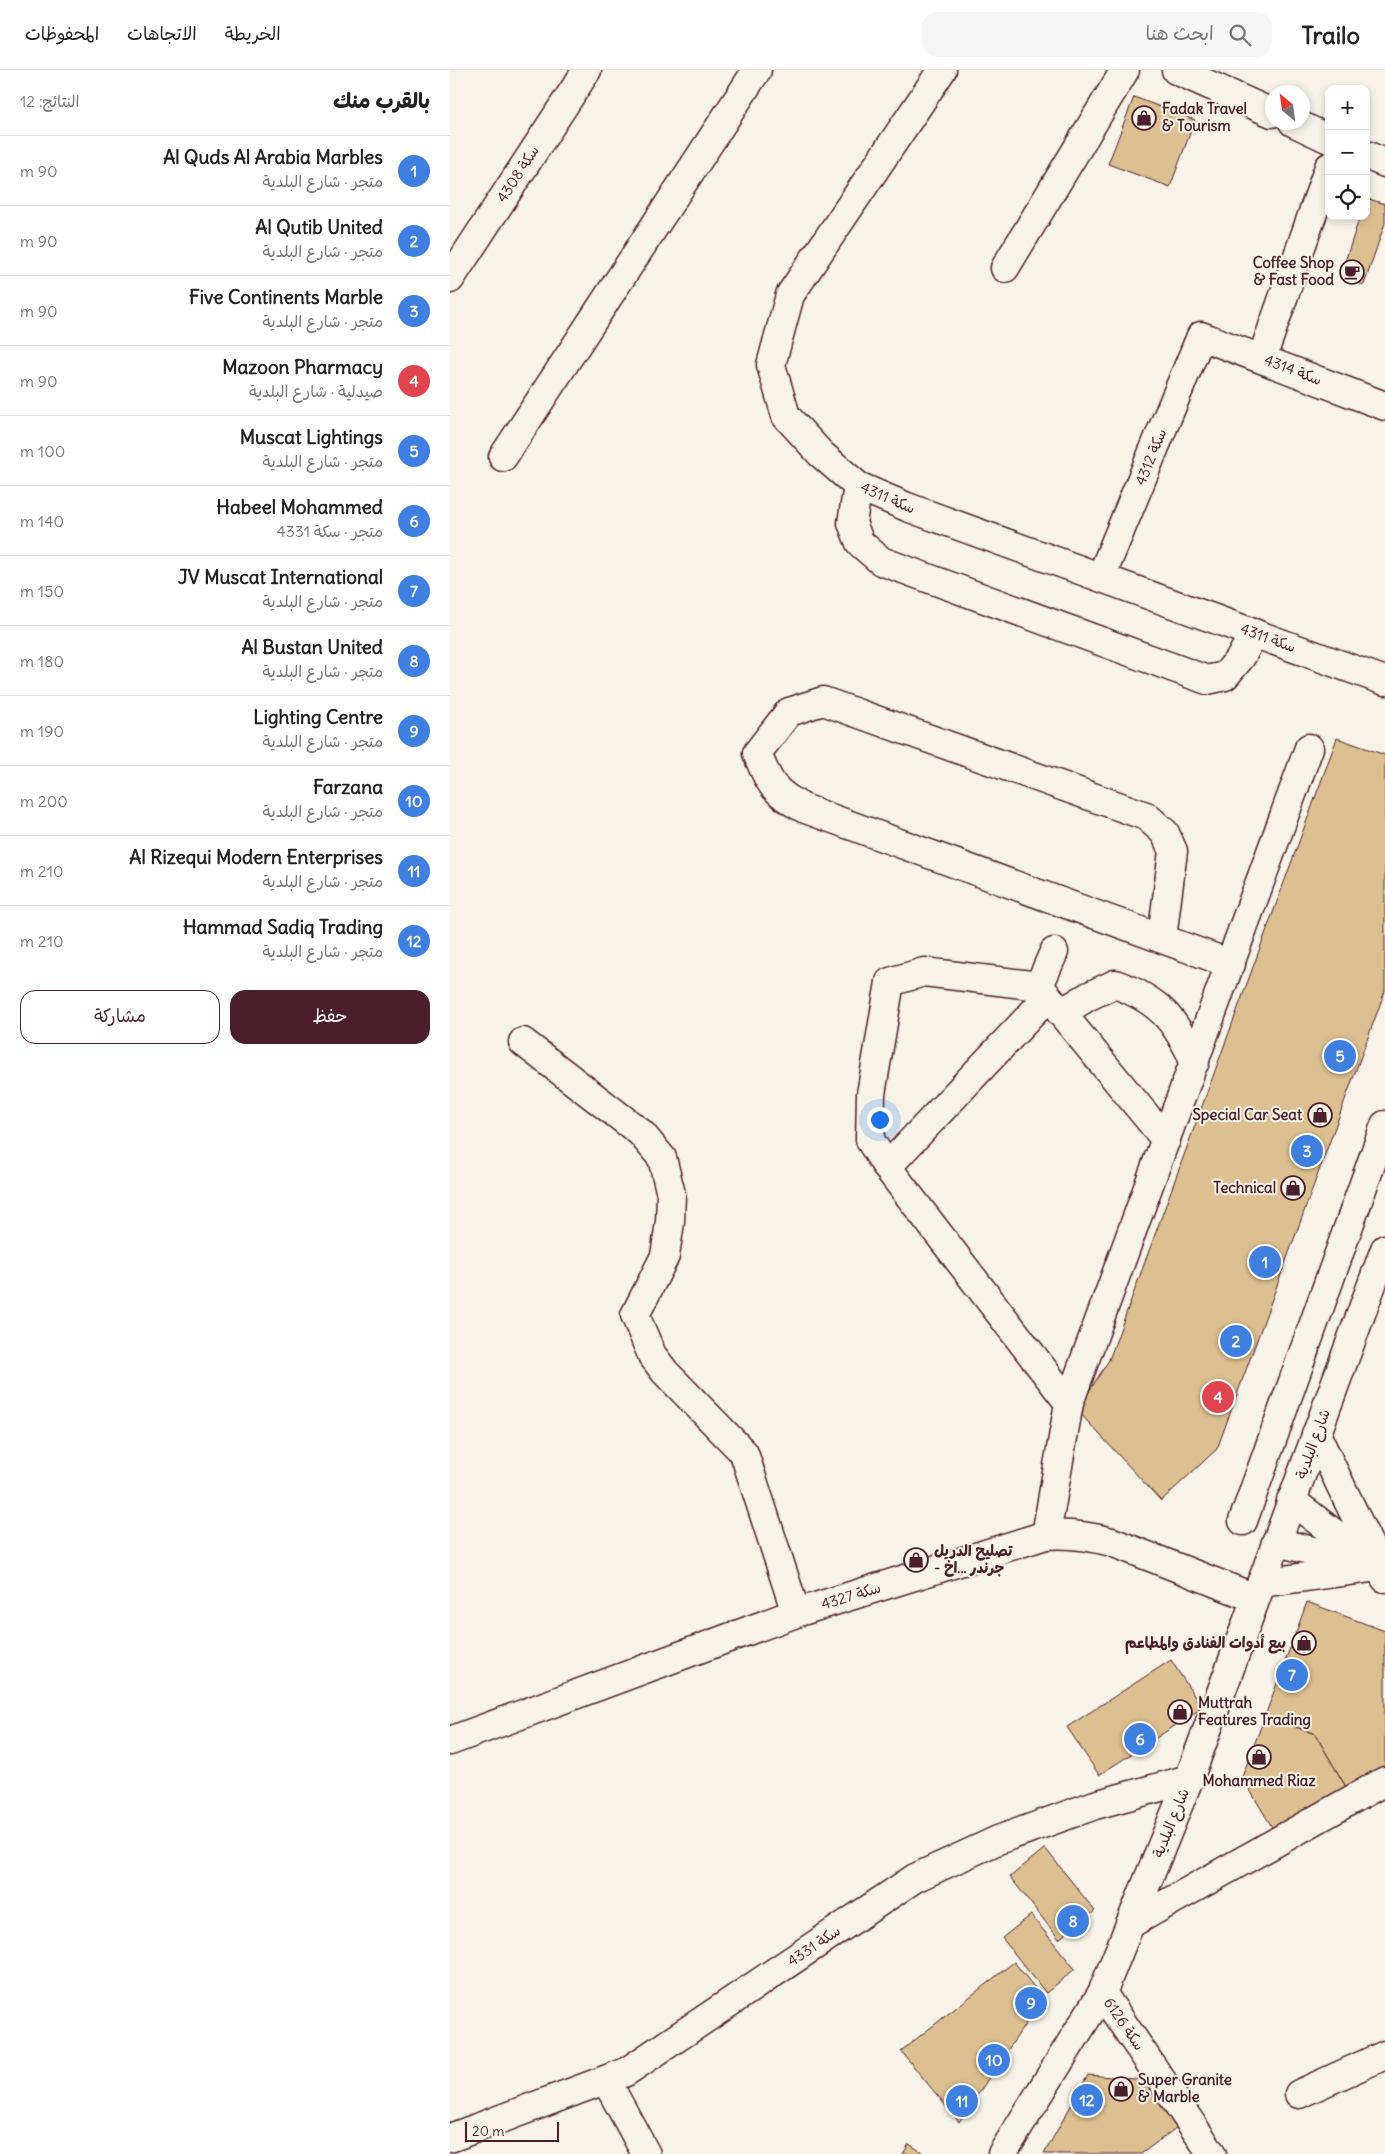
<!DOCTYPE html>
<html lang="ar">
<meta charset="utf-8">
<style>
body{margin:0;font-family:Delius,"Playpen Sans Arabic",sans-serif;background:#f6f6f6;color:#222;direction:rtl}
.controls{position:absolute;right:15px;top:15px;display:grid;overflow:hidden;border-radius:10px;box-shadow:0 2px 8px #0003}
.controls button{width:45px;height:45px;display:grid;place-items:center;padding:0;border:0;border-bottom:1px solid #e0e0e0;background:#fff;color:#222;font:25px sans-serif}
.compass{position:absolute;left:815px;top:15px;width:45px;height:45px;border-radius:50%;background:#fff;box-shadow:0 2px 8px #0003;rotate:331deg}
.scale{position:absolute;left:15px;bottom:12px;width:94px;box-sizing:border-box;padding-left:5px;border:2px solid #4a1f2b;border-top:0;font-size:14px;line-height:18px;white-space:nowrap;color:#4a1f2b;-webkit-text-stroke:4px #f7f3e8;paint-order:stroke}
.you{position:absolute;left:429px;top:1049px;width:18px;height:18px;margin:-12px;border:4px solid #fff;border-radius:50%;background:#1a73e8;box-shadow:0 0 0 8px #1a73e833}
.badge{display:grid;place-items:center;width:32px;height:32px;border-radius:50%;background:#4a1f2b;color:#fff;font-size:16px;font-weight:700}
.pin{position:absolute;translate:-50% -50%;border:2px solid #fff;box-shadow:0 1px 5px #0006}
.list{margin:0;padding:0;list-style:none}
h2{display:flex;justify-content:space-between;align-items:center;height:65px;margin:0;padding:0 20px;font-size:21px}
h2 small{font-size:16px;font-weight:400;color:#767676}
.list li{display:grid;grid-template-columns:32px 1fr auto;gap:15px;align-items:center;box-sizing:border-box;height:70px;padding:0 20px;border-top:1px solid #e0e0e0}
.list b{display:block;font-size:19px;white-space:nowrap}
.list p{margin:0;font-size:16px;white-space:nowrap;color:#767676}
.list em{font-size:16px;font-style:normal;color:#767676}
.actions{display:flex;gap:10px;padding:15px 20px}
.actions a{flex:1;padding:11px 0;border:1px solid #4a1f2b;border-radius:15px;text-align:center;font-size:18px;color:#4a1f2b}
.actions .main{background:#4a1f2b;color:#fff}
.icon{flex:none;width:28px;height:28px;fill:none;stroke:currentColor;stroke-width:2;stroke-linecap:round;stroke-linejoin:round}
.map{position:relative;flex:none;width:935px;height:2084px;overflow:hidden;direction:ltr}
header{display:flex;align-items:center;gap:30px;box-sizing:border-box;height:70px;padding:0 25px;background:#fff;border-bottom:1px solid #e0e0e0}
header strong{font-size:24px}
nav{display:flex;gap:28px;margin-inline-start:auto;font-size:18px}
.search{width:350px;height:45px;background:#f6f6f6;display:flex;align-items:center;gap:12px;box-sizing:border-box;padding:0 18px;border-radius:15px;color:#767676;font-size:19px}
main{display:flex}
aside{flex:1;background:#fff}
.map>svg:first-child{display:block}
.building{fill:#ddc091;stroke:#4a1f2b}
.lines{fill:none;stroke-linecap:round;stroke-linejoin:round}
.minor-casing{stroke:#4a1f2b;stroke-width:31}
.minor{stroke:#f7f3e8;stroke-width:28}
.labels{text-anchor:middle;stroke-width:4;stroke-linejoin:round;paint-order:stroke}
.poi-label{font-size:15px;font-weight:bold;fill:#4a1f2b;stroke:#f7f3e8;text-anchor:start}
.street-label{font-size:15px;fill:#4a1f2b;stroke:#f7f3e8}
</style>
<header>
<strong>Trailo</strong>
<div class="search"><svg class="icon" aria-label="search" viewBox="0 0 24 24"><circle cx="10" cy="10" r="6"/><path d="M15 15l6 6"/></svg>ابحث هنا</div>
<nav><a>الخريطة</a><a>الاتجاهات</a><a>المحفوظات</a></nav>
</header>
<main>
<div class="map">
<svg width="935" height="2084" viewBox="0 0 935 2084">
<rect width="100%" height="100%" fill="#f7f3e8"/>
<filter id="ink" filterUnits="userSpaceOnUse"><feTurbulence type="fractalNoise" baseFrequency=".02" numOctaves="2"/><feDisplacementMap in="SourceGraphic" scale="10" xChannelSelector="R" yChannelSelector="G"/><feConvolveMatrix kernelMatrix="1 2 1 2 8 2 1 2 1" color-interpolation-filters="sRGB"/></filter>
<g filter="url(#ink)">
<g class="building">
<polygon points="684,27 745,50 720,117 658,94"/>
<polygon points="916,128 935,134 935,153 914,215 890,207 910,146 916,146"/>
<polygon points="887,668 935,685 935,921 767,1379 711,1431 627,1340 659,1290"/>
<polygon points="857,1532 935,1561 935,1704 900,1724 865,1664 815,1646"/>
<polygon points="721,1590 752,1638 649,1705 617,1657"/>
<polygon points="815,1646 865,1664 900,1724 828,1767 792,1707"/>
<polygon points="595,1778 645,1841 609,1869 560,1807"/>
<polygon points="581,1845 625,1899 596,1923 552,1868"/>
<polygon points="564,1892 593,1928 509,2052 451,1981"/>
<polygon points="638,2005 696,2010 730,2055 691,2084 594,2084"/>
<polygon points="459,2074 475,2084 453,2084"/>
</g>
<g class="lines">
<g class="minor-casing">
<g id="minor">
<polyline points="492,0 340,225 321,295 336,346 371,384 408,416 457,437 935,611"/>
<polyline points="726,0 822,43"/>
<polyline points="843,52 879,69"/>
<polyline points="916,85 935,93"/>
<polyline points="555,198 675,0"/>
<polyline points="0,209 137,0"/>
<polyline points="812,288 879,97"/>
<polyline points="53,387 307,0"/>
<polyline points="408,416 402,453 410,473 431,491 757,610 775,606 791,587 804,563"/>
<polyline points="651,507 751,266 935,336"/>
<path d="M712 868 723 781 715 763 696 746 373 631 339 642 307 683C319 714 324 722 353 738L781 894"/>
<polyline points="589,916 716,1070"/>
<path d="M611 943 639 926 665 914C709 930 725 949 745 992"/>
<polyline points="73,972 191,1063 212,1088 221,1124 220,1152 215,1186 185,1245 202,1285 215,1302 294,1383 346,1543"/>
<polyline points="437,1097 598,927"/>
<polyline points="619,1333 859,678"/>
<polyline points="866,1364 935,1508"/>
<polyline points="841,1430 925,1495"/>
<polyline points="793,1451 935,1055"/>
<polyline points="596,1465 619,1333 437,1097 420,1070 421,1024 440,912 474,902 589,916 604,882"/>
<polyline points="826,1472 913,1493"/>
<polyline points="811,1513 929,1497"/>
<path d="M0 1671 346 1543 596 1465C619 1463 639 1466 662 1472L805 1528"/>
<polyline points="680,1854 935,1711"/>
<polyline points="652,1923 762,2084"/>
<polyline points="156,2010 196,2084"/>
<polyline points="849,2024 935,1985"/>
<polyline points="0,2068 176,2002 465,1808 548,1770 645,1735 739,1709"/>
<polyline points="552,2084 652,1923 739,1709 935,1179"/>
</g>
</g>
<use href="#minor" class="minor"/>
</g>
</g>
<defs>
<g id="shop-ring" transform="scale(1.25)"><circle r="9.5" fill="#f7f3e8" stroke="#4a1f2b" stroke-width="1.5"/><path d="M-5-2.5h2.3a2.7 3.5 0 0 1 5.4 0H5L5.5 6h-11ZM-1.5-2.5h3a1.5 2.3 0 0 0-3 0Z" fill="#4a1f2b"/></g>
<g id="cafe-ring" transform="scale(1.25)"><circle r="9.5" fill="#f7f3e8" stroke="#4a1f2b" stroke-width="1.5"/><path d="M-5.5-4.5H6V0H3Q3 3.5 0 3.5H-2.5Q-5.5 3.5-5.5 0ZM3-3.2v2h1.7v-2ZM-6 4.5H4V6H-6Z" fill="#4a1f2b"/></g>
</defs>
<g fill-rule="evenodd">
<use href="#shop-ring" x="694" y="48"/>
<use href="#cafe-ring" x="902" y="202"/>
<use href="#shop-ring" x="870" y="1045"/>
<use href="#shop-ring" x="843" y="1118"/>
<use href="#shop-ring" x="466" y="1490"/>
<use href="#shop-ring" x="854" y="1573"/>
<use href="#shop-ring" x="730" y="1642"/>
<use href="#shop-ring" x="809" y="1687"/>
<use href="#shop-ring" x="671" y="2019"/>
</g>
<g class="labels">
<g class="poi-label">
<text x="712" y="44">Fadak Travel<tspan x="712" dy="17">&amp; Tourism</tspan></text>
<text x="884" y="198" text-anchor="end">Coffee Shop<tspan x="884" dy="17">&amp; Fast Food</tspan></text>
<text x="852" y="1050" text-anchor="end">Special Car Seat</text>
<text x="826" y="1123" text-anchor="end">Technical</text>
<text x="484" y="1486">تصليح الدريل<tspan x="484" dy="17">- جرندر ...اخ</tspan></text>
<text x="836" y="1578" text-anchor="end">بيع أدوات الفنادق والمطاعم</text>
<text x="748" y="1638">Muttrah<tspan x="748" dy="17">Features Trading</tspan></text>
<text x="809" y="1716" text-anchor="middle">Mohammed Riaz</text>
<text x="688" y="2015">Super Granite<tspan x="688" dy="17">&amp; Marble</tspan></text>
</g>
<g class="street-label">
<text transform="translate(68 104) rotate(-57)" y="5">سكة 4308</text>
<text transform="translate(843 300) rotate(21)" y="5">سكة 4314</text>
<text transform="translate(701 387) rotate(-68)" y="5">سكة 4312</text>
<text transform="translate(438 428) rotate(23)" y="5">سكة 4311</text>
<text transform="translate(818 568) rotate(20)" y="5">سكة 4311</text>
<text transform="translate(863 1374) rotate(-70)" y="5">شارع البلدية</text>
<text transform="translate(401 1526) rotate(-17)" y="5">سكة 4327</text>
<text transform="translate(721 1753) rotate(-68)" y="5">شارع البلدية</text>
<text transform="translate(364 1876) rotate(-34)" y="5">سكة 4331</text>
<text transform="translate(674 1954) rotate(56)" y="5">سكة 6126</text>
</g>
</g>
</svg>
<div class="controls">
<button>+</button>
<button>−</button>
<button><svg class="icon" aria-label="locate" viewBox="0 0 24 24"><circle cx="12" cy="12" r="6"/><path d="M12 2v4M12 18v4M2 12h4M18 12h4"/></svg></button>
</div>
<svg class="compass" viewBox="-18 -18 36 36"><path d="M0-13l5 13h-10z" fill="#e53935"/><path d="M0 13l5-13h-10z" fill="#767676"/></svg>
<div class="scale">20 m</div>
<div class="you"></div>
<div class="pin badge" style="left:815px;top:1192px;background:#3f7fe0">1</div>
<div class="pin badge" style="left:786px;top:1271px;background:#3f7fe0">2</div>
<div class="pin badge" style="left:857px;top:1081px;background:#3f7fe0">3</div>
<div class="pin badge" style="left:768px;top:1327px;background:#e0444e">4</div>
<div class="pin badge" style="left:890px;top:986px;background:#3f7fe0">5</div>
<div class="pin badge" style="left:690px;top:1669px;background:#3f7fe0">6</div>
<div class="pin badge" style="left:842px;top:1605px;background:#3f7fe0">7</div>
<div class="pin badge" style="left:623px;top:1851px;background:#3f7fe0">8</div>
<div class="pin badge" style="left:581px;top:1933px;background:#3f7fe0">9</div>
<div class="pin badge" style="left:544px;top:1990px;background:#3f7fe0">10</div>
<div class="pin badge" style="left:512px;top:2031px;background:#3f7fe0">11</div>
<div class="pin badge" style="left:637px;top:2030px;background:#3f7fe0">12</div>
</div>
<aside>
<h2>بالقرب منك<small>النتائج: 12</small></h2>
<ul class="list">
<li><span class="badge" style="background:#3f7fe0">1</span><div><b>Al Quds Al Arabia Marbles</b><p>متجر · شارع البلدية</p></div><em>90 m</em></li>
<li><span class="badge" style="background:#3f7fe0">2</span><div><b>Al Qutib United</b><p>متجر · شارع البلدية</p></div><em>90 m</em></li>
<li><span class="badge" style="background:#3f7fe0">3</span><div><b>Five Continents Marble</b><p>متجر · شارع البلدية</p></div><em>90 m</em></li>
<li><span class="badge" style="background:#e0444e">4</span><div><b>Mazoon Pharmacy</b><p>صيدلية · شارع البلدية</p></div><em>90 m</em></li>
<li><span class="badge" style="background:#3f7fe0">5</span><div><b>Muscat Lightings</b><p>متجر · شارع البلدية</p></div><em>100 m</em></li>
<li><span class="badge" style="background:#3f7fe0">6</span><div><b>Habeel Mohammed</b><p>متجر · سكة 4331</p></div><em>140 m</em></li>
<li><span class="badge" style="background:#3f7fe0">7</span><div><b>JV Muscat International</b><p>متجر · شارع البلدية</p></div><em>150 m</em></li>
<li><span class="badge" style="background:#3f7fe0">8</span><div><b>Al Bustan United</b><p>متجر · شارع البلدية</p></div><em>180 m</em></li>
<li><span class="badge" style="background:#3f7fe0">9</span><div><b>Lighting Centre</b><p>متجر · شارع البلدية</p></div><em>190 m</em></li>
<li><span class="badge" style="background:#3f7fe0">10</span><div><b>Farzana</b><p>متجر · شارع البلدية</p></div><em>200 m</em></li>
<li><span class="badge" style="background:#3f7fe0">11</span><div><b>Al Rizequi Modern Enterprises</b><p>متجر · شارع البلدية</p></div><em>210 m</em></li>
<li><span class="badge" style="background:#3f7fe0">12</span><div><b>Hammad Sadiq Trading</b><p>متجر · شارع البلدية</p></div><em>210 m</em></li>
</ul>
<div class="actions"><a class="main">حفظ</a><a>مشاركة</a></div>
</aside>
</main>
